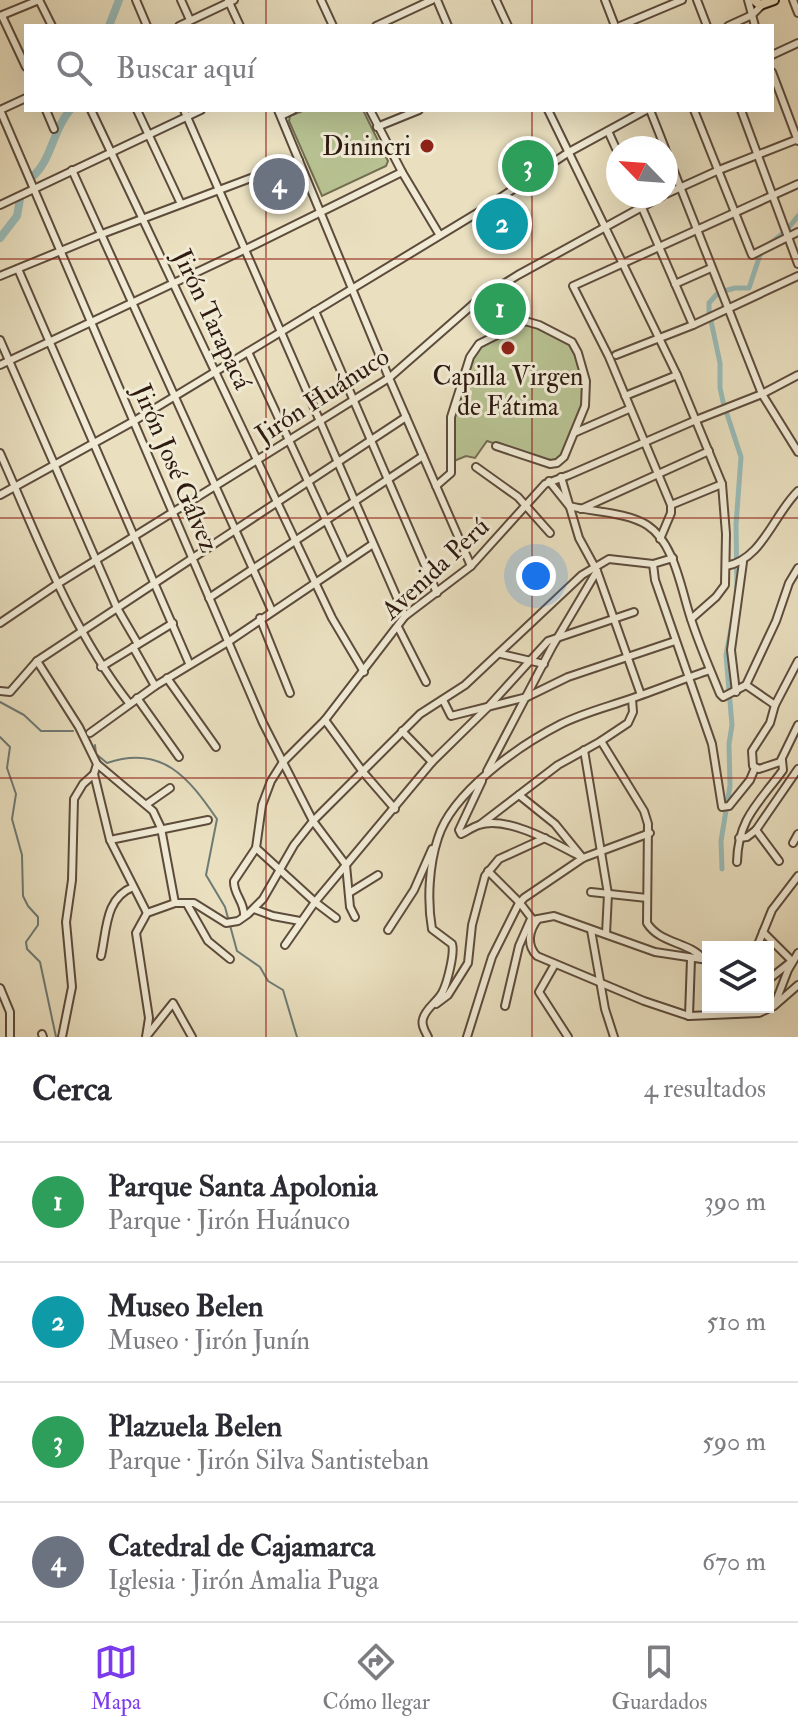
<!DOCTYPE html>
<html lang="es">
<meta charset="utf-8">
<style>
body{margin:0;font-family:"IM FELL Double Pica",serif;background:#f2f2f3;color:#2b2b33}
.controls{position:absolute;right:24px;bottom:24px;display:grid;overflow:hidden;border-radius:0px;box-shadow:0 8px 32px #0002}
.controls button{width:72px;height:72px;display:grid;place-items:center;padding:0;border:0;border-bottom:2px solid #e1e1e2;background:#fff;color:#2b2b33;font:40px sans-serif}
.compass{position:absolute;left:606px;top:136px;width:72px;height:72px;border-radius:50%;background:#fff;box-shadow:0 8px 32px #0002;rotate:295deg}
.you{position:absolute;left:536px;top:576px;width:28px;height:28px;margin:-20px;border:6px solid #fff;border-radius:50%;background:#1a73e8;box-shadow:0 0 0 12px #1a73e833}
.badge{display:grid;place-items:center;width:52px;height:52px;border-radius:50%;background:#7c3aed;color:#fff;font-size:26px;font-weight:700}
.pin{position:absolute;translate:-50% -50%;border:4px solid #fff;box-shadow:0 2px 8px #0006}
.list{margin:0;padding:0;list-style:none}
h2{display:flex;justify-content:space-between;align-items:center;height:104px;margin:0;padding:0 32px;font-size:34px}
h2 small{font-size:26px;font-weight:400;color:#7c7c81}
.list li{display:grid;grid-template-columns:52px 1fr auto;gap:24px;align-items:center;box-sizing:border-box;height:120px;padding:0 32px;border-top:2px solid #e1e1e2}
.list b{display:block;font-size:30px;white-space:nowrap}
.list p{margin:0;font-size:26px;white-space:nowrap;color:#7c7c81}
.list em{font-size:26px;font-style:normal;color:#7c7c81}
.icon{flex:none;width:44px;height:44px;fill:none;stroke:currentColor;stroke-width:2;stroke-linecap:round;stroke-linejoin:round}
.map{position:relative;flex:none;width:798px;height:1037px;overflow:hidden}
.search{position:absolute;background:#fff;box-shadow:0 8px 32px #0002;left:24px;right:24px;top:24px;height:88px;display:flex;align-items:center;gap:20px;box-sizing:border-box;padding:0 28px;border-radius:0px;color:#7c7c81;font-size:30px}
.sheet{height:584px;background:#fff}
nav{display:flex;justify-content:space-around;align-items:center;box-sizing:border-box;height:112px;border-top:2px solid #e1e1e2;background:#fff;font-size:22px;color:#7c7c81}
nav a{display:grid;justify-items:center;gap:4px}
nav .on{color:#7c3aed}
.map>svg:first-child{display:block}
.green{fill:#b8c292;stroke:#736e51;stroke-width:2}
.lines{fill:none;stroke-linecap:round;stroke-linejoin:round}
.stream{stroke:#6e7b75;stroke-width:2}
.canal{stroke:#99bcb9;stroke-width:5}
.river{stroke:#99bcb9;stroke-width:8}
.minor-casing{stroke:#5d4c3c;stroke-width:10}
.major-casing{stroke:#2e1a10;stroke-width:12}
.minor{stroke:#f1ebd6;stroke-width:6}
.major{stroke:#eae0c0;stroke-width:8}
.grid{fill:none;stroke:#8f2418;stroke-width:2;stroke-opacity:0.55}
.poi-dot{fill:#8f2418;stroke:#f1ebd6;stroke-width:3}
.labels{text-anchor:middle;stroke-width:6;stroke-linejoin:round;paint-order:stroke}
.poi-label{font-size:26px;fill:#2e1a10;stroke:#f1ebd6;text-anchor:end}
.street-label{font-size:26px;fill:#2e1a10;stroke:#f1ebd6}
</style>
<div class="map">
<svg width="798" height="1037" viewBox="0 0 798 1037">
<rect width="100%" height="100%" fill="#eae0c0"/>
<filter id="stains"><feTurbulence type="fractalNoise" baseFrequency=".0025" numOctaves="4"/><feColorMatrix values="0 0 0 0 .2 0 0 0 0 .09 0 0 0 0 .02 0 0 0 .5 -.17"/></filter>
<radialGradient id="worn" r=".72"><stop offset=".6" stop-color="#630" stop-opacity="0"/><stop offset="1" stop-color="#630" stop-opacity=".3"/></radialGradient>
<g class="green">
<polygon points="305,110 363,110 388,161 386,166 322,196 289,121 290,116"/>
<polygon points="528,324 567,342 576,354 584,379 586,394 561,456 556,460 544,460 487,441 475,458 466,456 454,461 453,418 471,358 480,345"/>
</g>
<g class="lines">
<g class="stream">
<polyline points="0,702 24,715 41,731 73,731"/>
<polyline points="0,737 10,747 7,768 16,794 12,819 22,855 23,896 28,906 38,917 38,925 26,942 27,949 40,962 56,1037"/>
<path d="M95 745 96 754 107 763C162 744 189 778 217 819L206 875 225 907 237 951 260 967 268 981 283 990 297 1037"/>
</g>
<g class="canal">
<polyline points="786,231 798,216"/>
<polyline points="771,243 782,234"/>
<polyline points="724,291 735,288 749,288 760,255"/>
<polyline points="709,313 709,303 717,294"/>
<polyline points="711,321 720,363 720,388 724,406"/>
<polyline points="727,414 741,457 736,525 737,591"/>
<polyline points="722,869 721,841 730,786 729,744 732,725 726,655 734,613"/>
</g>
<g class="river">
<polyline points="109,26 119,0"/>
<path d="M31 178C52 161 52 131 70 110"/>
<polyline points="0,238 17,216 20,199"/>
</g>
<g class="minor-casing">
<g id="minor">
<polyline points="39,0 52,26"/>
<polyline points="136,0 147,26"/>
<polyline points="181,0 190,20"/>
<polyline points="228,0 240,26"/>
<polyline points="321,0 333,26"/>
<polyline points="437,0 448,26"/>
<polyline points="496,0 508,26"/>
<polyline points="605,0 615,26"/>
<polyline points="697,0 707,26"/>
<polyline points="748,0 755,26"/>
<polyline points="793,0 798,13"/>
<polyline points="0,16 39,0"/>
<polyline points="2,16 26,67"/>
<polyline points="179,26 234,0"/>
<polyline points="376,26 432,0"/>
<polyline points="620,26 682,0"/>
<polyline points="728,26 752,15 762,5"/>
<polyline points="772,55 798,43"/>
<polyline points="772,72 798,141"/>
<polyline points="0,110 263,723 313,821 346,865 350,907 355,917"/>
<polyline points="0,110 26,98"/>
<polyline points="46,110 54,129"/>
<polyline points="91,110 332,618 364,672"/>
<polyline points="137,110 181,204"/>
<polyline points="184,110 405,616"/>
<polyline points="278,110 389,378 471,566"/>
<polyline points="370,110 402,172 439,234"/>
<polyline points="548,110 677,375 722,484 726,534 725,585 716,597 691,619"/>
<polyline points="650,110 665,148"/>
<polyline points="694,110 752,255 798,232"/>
<polyline points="741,110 798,264"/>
<polyline points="281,116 293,110"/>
<polyline points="377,127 419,110"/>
<polyline points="608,131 618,153"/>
<polyline points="666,151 762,394 798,452"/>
<polyline points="72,170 272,611"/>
<polyline points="666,194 719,170 798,139"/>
<polyline points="637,196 693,325"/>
<polyline points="0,205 201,110"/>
<polyline points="18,269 189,663"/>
<polyline points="0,276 102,234 299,160"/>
<polyline points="675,284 711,268"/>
<polyline points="315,311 437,593"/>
<polyline points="0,340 117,608 138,644"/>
<polyline points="248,352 345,561"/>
<polyline points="616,355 693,325 798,276"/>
<polyline points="0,365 246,249 402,172"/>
<polyline points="625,396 677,375"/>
<polyline points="574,433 629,409"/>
<path d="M0 453C38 538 71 629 129 703"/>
<polyline points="476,467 518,497 550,533"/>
<polyline points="561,477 579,538 597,571 641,695"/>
<path d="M549 481 569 506C593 512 626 512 647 525 675 543 681 590 691 619 699 644 710 669 720 694L723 697 746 685 776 621 789 583 798 568"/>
<polyline points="436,486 451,473 451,417 470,357 479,344 525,321 539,325 572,342 578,353 586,381 585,406 564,457 557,463 550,464 496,446"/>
<polyline points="0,495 134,421 482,210 569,152 646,110"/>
<polyline points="671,505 722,484"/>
<polyline points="581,509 709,451"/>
<polyline points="660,539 671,513 671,505 609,357 573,286 798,184"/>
<polyline points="673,558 653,564 655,580 712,744 722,807 729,806 750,780 755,768"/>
<path d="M726 566C762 560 774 514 798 491"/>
<polyline points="209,598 423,456"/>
<polyline points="260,618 290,693"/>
<polyline points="0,623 59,583 389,378 478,300 518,275 662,196"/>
<polyline points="398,627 426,682"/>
<polyline points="133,647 155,686"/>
<polyline points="501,654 544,664"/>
<polyline points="37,661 79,727 97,764 94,774 110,840 147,913"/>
<polyline points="798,661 775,705 770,723 752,751 753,766 759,769 780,762 798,725"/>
<polyline points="101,667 173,623"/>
<polyline points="167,678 216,747"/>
<polyline points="746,685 775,705"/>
<polyline points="0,691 10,692 37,661 406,417"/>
<polyline points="736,692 731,650 743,562"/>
<polyline points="137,698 179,757"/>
<polyline points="443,700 451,716 527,697 568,677 675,641"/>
<polyline points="325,720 363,772 395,809"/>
<polyline points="402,731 432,762"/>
<polyline points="90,733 155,686 228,642 373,544"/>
<path d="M601 741 644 811 648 824 647 923C660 944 690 942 703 959"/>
<polyline points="584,750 608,894 606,934"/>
<polyline points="97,764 153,811 161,828 175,903"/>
<polyline points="487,771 552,647 597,571"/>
<path d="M482 781 459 830 461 834C467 831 473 827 479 825 508 815 558 845 583 858"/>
<polyline points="519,795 555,824 581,856"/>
<polyline points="147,804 170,788"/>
<polyline points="481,824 558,765 601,741 628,723 633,712 632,699"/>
<polyline points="756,830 779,861"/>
<polyline points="739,838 747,837 756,830 798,769"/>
<polyline points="110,840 208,820"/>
<polyline points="793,843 798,834"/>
<polyline points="256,848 315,902 336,918"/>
<path d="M737 862C738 818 759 803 783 770L782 760"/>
<polyline points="488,871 520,903 533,920"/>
<polyline points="591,892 647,898"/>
<polyline points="349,893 378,875"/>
<polyline points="187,904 208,941 230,959"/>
<polyline points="254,909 273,916 300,921"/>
<path d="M244 916C245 902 233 894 234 881L256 848 262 805 271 781 283 762 325 720 405 616 471 566 545 484 569 475 696 420 762 394 798 375"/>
<polyline points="388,930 414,890 432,849"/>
<polyline points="591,930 605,1009 614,1037"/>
<polyline points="763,932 792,961 768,980"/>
<polyline points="285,945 315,902 432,762 488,707 548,641 634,612"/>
<polyline points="757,947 772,910 798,876"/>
<path d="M101 956C107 929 105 898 133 887"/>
<path d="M708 960 655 952 554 916 538 919C529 930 526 945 537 956L644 1001 689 1016 759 1013 774 1006 798 985"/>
<polyline points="555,964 539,992 568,1037"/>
<polyline points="0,988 10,1012 10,1037"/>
<polyline points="776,1001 788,970 798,953"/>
<polyline points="436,1004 448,995 468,963 472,925 485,876 499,859 545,838"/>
<polyline points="505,1006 519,946 530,921 538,919"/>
<polyline points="689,1016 691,959"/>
<polyline points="42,1034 43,1037"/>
<polyline points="62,1037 72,987 66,922 72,880 74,799 83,784 94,774"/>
<polyline points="146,1037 149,1018 136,933 147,913 175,903 194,903 226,923 238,921 248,914 263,899 294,845 313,821 420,714 465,685 582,575 609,559 653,564"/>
<polyline points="146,1037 173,1003 192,1037"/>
<path d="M428 1037C425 1031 421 1025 423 1019 425 1009 437 1002 442 993 447 984 455 953 452 944L432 929C427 901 429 865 438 838 452 792 520 745 561 724 583 713 607 707 630 699 657 690 683 679 710 670"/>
<polyline points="467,1037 492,957 518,905 524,898 583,858 650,833"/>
</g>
</g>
<g class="major-casing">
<polyline id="major" points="754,0 760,5 774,0"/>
</g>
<use href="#minor" class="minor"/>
<use href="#major" class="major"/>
</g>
<path class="grid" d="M266 0V26M532 0V26M266 110V1037M532 110V1037M0 259H798M0 518H798M0 778H798"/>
<g class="poi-dot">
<circle cx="427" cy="146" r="8"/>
<circle cx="508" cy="348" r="8"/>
</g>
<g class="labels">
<g class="poi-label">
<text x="411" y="155">Dinincri</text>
<text x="508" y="385" text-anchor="middle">Capilla Virgen<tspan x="508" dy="30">de Fátima</tspan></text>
</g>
<g class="street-label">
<text transform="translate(213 319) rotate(65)" y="9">Jirón Tarapacá</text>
<text transform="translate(322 395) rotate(-33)" y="9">Jirón Huánuco</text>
<text transform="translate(176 468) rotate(67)" y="9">Jirón José Gálvez</text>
<text transform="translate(435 568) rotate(-43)" y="9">Avenida Perú</text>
</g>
</g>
<rect width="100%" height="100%" filter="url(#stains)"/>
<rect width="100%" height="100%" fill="url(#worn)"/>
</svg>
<div class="controls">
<button><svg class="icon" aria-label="layers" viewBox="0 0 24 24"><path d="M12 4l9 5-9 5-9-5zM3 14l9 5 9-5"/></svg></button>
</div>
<svg class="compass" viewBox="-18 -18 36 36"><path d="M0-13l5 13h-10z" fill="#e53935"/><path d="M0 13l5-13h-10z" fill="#7c7c81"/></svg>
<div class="you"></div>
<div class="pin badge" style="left:500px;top:309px;background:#2e9e5b">1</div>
<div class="pin badge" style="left:502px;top:224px;background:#0f9aa8">2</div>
<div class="pin badge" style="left:528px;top:166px;background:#2e9e5b">3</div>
<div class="pin badge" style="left:279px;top:184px;background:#6b7280">4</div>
<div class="search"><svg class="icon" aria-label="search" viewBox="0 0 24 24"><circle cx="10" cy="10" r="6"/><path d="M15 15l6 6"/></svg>Buscar aquí</div>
</div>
<section class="sheet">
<h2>Cerca<small>4 resultados</small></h2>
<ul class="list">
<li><span class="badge" style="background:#2e9e5b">1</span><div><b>Parque Santa Apolonia</b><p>Parque · Jirón Huánuco</p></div><em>390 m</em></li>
<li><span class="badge" style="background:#0f9aa8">2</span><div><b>Museo Belen</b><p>Museo · Jirón Junín</p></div><em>510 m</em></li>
<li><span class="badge" style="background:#2e9e5b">3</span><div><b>Plazuela Belen</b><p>Parque · Jirón Silva Santisteban</p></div><em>590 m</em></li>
<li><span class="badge" style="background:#6b7280">4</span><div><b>Catedral de Cajamarca</b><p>Iglesia · Jirón Amalia Puga</p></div><em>670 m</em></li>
</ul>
</section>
<nav>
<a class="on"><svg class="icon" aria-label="map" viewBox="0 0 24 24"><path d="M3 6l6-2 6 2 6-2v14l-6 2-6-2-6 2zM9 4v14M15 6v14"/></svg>Mapa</a>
<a><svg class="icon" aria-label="directions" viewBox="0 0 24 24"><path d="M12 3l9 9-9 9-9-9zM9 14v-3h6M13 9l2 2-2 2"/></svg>Cómo llegar</a>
<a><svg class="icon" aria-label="saved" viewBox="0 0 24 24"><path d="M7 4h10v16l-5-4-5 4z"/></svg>Guardados</a>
</nav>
